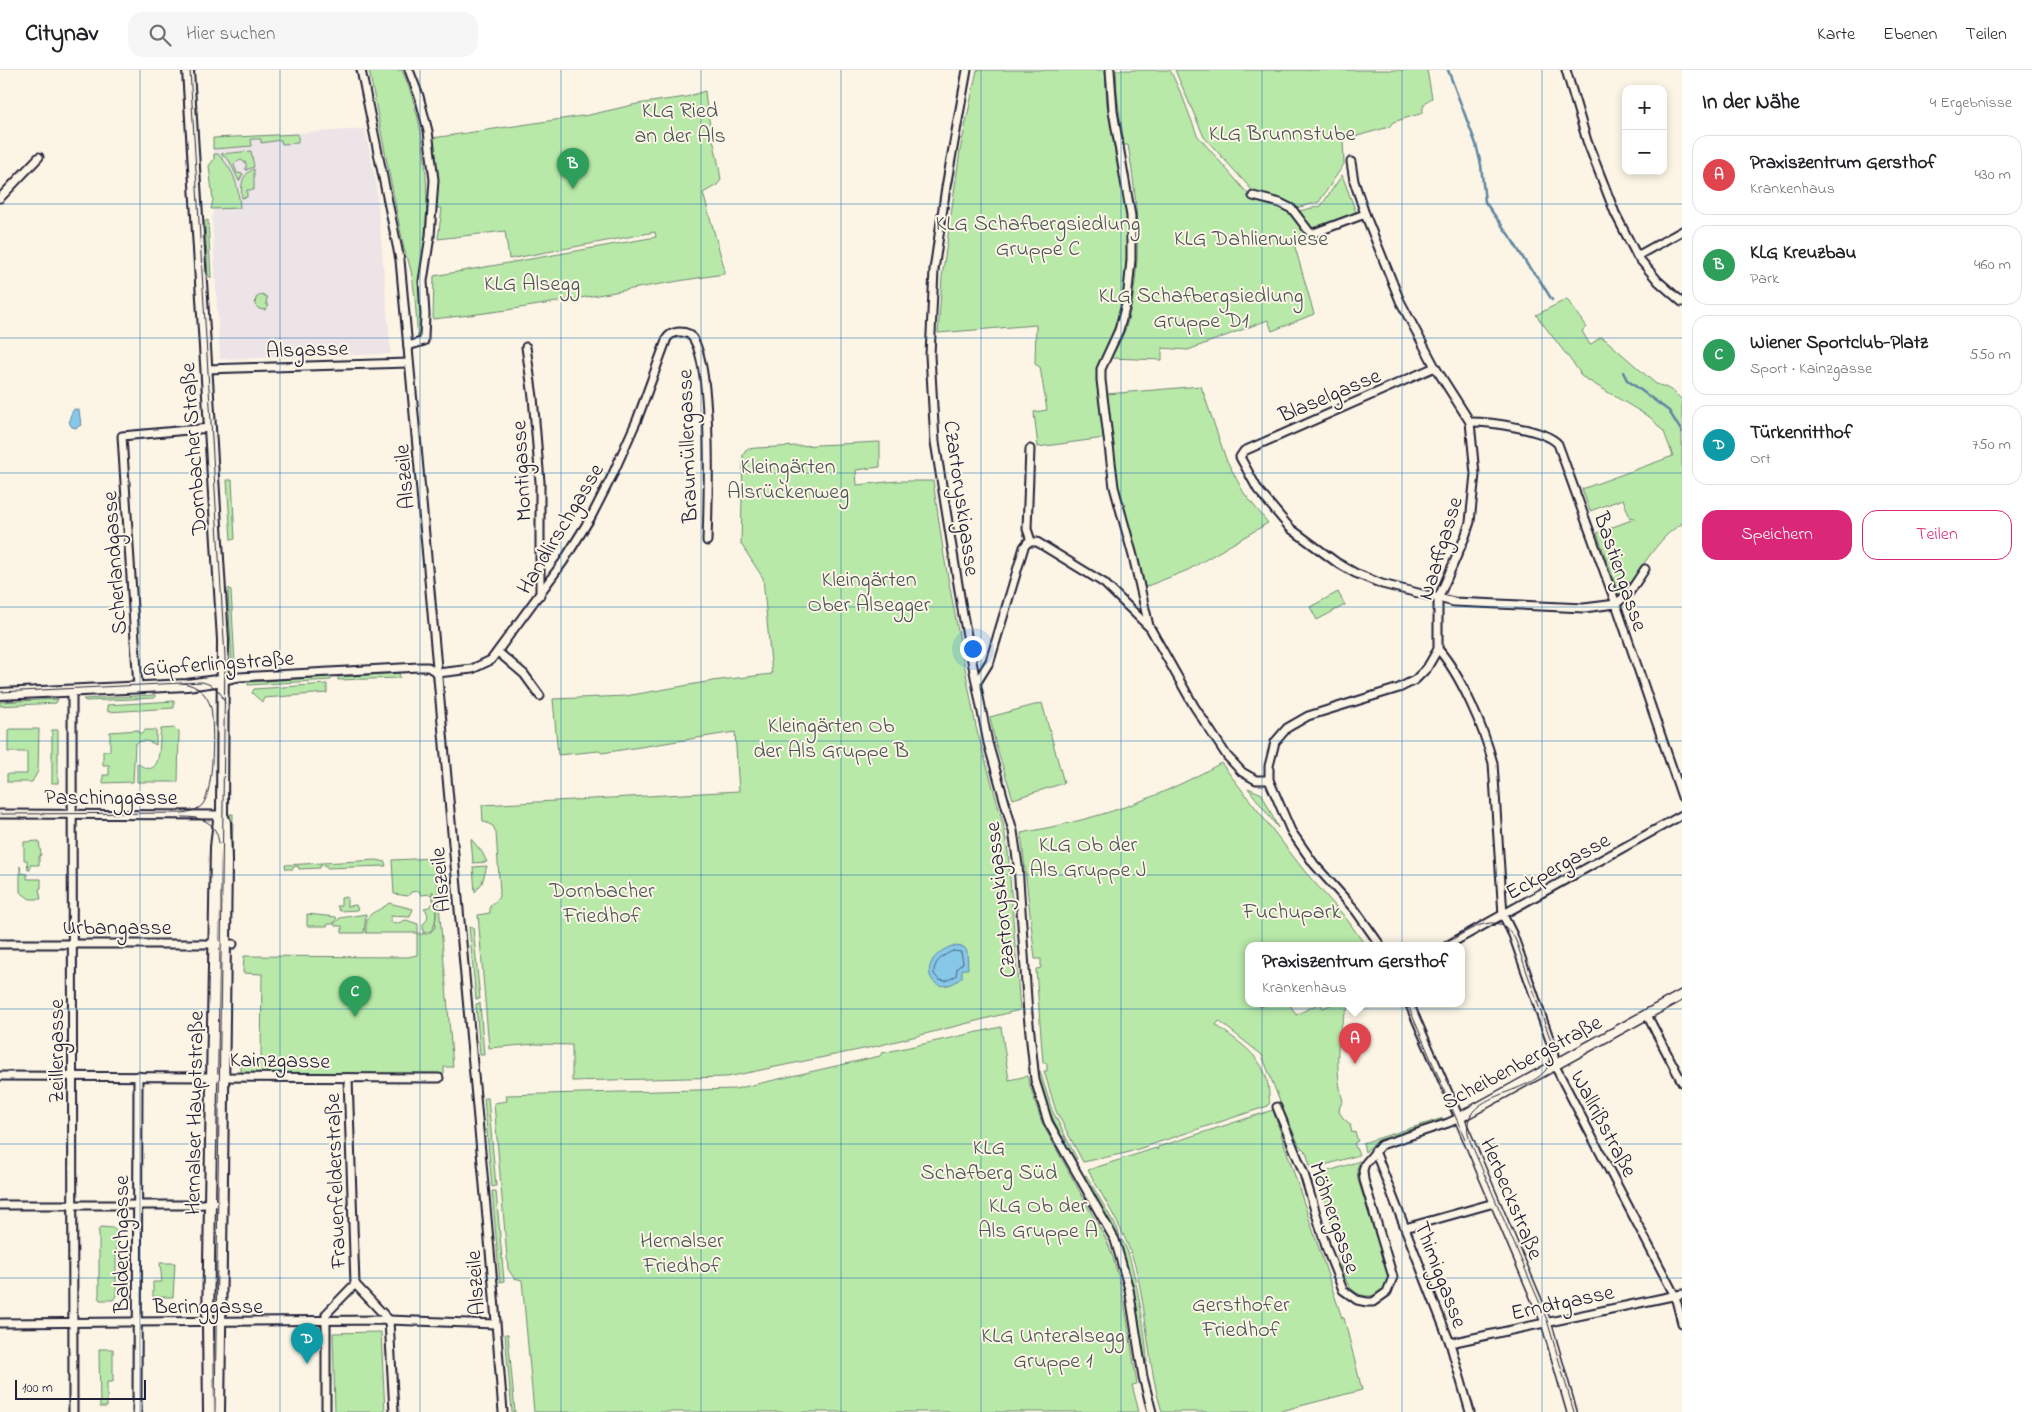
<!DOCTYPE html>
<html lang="de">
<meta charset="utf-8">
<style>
body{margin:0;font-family:"Indie Flower",sans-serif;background:#f6f6f6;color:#202124}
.controls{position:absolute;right:15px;top:15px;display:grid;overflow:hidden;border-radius:10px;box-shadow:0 2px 8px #0003}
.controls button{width:45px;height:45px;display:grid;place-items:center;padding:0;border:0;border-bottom:1px solid #e0e0e0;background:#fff;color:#202124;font:25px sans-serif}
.scale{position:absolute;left:15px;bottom:12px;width:131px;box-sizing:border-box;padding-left:5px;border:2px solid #22223b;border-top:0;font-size:14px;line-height:18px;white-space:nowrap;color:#22223b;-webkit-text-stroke:4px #fcf5e5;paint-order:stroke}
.you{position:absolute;left:972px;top:578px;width:18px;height:18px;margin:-12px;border:4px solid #fff;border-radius:50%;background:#1a73e8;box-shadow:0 0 0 8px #1a73e833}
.badge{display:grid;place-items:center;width:32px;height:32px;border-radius:50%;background:#db2777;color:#fff;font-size:16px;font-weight:700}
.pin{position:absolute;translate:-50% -41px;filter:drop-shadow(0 1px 2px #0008)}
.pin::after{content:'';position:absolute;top:26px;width:18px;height:15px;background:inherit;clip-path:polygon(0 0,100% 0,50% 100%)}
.popup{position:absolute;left:1245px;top:872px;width:220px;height:65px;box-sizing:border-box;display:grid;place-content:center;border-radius:10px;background:#fff;filter:drop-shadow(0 1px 4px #0005);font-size:16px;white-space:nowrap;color:#757577}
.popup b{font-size:19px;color:#202124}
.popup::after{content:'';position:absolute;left:50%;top:100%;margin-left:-10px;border:10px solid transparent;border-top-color:#fff}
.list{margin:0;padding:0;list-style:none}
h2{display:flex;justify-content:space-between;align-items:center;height:65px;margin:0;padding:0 20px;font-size:21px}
h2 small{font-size:16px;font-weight:400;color:#757577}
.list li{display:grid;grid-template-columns:32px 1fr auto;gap:15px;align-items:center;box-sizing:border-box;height:80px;margin:0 10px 10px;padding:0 10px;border:1px solid #e0e0e0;border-radius:15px}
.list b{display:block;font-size:19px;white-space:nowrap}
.list p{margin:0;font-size:16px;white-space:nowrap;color:#757577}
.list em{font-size:16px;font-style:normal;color:#757577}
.actions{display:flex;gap:10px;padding:15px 20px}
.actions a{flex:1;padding:11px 0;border:1px solid #db2777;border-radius:15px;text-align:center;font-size:18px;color:#db2777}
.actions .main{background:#db2777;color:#fff}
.icon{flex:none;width:28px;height:28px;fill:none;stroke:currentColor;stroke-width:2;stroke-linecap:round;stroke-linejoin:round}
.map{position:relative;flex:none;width:1682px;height:1342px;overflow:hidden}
header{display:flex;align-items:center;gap:30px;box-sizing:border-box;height:70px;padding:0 25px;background:#fff;border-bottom:1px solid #e0e0e0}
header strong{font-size:24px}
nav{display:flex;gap:28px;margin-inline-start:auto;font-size:18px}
.search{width:350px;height:45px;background:#f6f6f6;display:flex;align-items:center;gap:12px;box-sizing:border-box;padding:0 18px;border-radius:15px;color:#757577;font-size:19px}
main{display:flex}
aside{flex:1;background:#fff}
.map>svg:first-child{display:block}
.built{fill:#ede4e7}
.green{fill:#b9e9a9;stroke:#6e8672}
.water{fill:#87c8e8;stroke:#5f86a3}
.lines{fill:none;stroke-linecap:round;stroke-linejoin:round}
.shore{stroke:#4a6480;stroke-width:1}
.stream{stroke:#5f86a3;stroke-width:2.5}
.minor-casing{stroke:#22223b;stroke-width:11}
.tertiary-casing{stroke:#22223b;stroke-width:12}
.secondary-casing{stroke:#22223b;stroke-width:14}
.minor{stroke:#fcf5e5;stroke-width:7}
.tertiary{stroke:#fcf5e5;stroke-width:9}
.secondary{stroke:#fcf5e5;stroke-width:10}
.tram{stroke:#22223b;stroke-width:1}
.grid{fill:none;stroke:#1f6fb2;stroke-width:1;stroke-opacity:0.55}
.labels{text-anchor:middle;stroke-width:4;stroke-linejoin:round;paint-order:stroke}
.park-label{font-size:22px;fill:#485456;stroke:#fcf5e5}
.street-label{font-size:22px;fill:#22223b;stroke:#fcf5e5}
</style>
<header>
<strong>Citynav</strong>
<div class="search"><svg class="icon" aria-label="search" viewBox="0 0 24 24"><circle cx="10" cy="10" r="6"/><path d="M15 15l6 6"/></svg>Hier suchen</div>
<nav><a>Karte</a><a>Ebenen</a><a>Teilen</a></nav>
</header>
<main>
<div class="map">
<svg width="1682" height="1342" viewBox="0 0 1682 1342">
<rect width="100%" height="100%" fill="#fcf5e5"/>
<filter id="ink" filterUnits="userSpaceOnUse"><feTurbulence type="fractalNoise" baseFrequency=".02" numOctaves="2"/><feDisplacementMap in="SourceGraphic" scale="10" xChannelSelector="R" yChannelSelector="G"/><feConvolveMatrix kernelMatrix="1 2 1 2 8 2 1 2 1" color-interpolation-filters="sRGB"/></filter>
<g filter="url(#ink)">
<polygon class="built" points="365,59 376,112 391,284 220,289 212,149 215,134 213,68"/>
<g class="green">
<path d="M369 0H402C425 52 430 112 425 169 425 180 422 191 421 203 420 224 424 246 421 267L418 268C415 238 416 206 404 179Z"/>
<polygon points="977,0 1105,0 1107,34 1127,147 1127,181 1124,221 1119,247 1097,298 1104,368 1038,377 1034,342 1047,340 1040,297 1035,294 1036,255 938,263 942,207 960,81"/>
<path d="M1116 0H1170L1183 28 1197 65 1254 131 1290 140 1307 165 1293 170 1314 244 1272 261 1268 250 1188 280 1162 278V290L1111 288C1117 277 1124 265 1127 254 1143 196 1138 133 1128 75H1124L1117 25Z"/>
<path d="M1175 0H1427L1432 28C1425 32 1422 35 1423 43L1393 52 1389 57 1343 70 1344 94 1319 132 1296 138 1253 121 1204 67Z"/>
<path d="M705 21C707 51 717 80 721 110L717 115 703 123 724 197V204C626 218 531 240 433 249L434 206 656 167 655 162 509 189 505 161 438 169 442 138H437V107L433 68 589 45 637 34 686 27Z"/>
<polygon points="298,64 298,73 282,74 281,70 261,73 261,69 251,69 252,76 213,79 213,68"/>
<polygon points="251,81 254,97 246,100 246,93 241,90 236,92 234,95 237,103 243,104 239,111 229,90 221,84"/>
<path d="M214 84H218C234 101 238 113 240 138L211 139 213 130 209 96 214 89Z"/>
<path d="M254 99V120H247V127L242 128C241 115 241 105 254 99Z"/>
<polygon points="1342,105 1357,145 1314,160 1299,141 1321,136"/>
<polygon points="208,150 211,208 208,205 205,154 202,153"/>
<polygon points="262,224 268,228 266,230 267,235 269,236 265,240 259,239 255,235 256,228"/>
<path d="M1567 229 1586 257 1582 261 1590 275 1601 267 1606 270 1656 314C1667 317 1674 321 1682 330V454C1656 467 1640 505 1619 525L1597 463 1634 449 1633 447 1630 448 1623 429 1590 441 1582 419 1673 386 1664 362 1651 348 1581 306 1579 301 1536 245Z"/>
<path d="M1201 316 1226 389 1244 423 1268 453 1188 500 1145 517C1136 477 1122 438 1114 397 1109 374 1109 348 1107 324Z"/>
<polygon points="880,372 880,397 856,400 857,415 897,411 933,411 944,486 976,657 1003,753 1008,782 1020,940 873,977 727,1007 572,1011 572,975 535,974 489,978 478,845 490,843 490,836 498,829 500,822 496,763 493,756 483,751 482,735 739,721 735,662 602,683 599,681 558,685 553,629 626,626 712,611 772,604 763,508 741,474 743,385 747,379 756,378"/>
<polygon points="227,410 232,410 235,469 231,470"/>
<polygon points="229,518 231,520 235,595 232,595 228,520"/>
<polygon points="1338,522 1345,535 1317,550 1310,537"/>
<polygon points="399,603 400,608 338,610 338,607"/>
<polygon points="331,607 331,610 248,615 248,612"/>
<polygon points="327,614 327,623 264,628 262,632 252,623 254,619"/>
<polygon points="155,625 155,628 86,631 83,629"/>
<polygon points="58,629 56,633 0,636 0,632"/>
<polygon points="174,631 174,638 108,642 107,635"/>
<polygon points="1042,633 1064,713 1013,729 995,672 990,647"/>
<polygon points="10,659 39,659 38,701 32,712 7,712 7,704 27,704 27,682 8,682 8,660"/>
<path d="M161 659 175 658 179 662 178 712H137V693C164 713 158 672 161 659Z"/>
<rect x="52" y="660" width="6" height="53"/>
<path d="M138 660 139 663H143L145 660H156V675C149 671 142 669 135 674L133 712 103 713V705H109V695H103V681H110V662Z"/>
<path d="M1221 693 1306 803 1346 848 1365 875H1249V933H1256L1261 937 1269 933H1289L1296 945 1316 935 1317 933H1320L1323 938 1335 933H1351C1335 955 1335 1005 1343 1031L1340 1036 1339 1042 1344 1049 1350 1054 1352 1063 1355 1062 1358 1071 1354 1073 1359 1085 1311 1099 1306 1082 1299 1075 1282 1037 1262 985 1219 951 1216 955C1242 975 1268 988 1269 1025 1269 1030 1271 1031 1268 1036L1126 1083 1083 1092 1056 1041 1044 1001H1047V993H1043L1036 899 1041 898V889H1035L1021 763C1098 749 1153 731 1221 693Z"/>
<polygon points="1248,718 1262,724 1278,758"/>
<polygon points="230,744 233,744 231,854 228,854"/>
<polygon points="471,769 482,782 487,792 473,793"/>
<polygon points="39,771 41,785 39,786 39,795 30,795 30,800 28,800 27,790 24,790 24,772"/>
<path d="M435 788 453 997H444V1004H241V991H261L262 904 243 903 244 886 408 887 417 885V864H428L435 858 437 827 432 821C436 832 439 851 431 861L423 863V854C429 850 429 843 424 838L429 837 434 832 431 824 421 825 419 821 411 822 408 826 394 824 392 790Z"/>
<polygon points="377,790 385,792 386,796 326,798 326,795 320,796 320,798 299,799 298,796 293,797 293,799 286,799 285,795"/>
<polygon points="20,796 21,803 27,804 27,809 41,809 41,818 39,819 41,829 30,829 20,822"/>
<polygon points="487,796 482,813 475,822 473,797"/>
<polygon points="347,827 347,836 356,835 358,840 340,841 337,836 341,836 341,828"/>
<path d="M389 833 413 839 410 847 391 846V852L398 853 406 850 418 854V863H366C365 839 375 845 389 833Z"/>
<polygon points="307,844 336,847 337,848 333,854 328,854 327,856 307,856"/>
<polygon points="366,844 364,863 342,863 342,856 335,856 334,854 340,848"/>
<polygon points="469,857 473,857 480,929 476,929"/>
<polygon points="480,933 484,985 480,985 476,934"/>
<path d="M1001 957 1009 1010 1027 1006 1042 1053 1107 1171C1125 1217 1129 1265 1137 1314L1132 1315 1139 1342H534L522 1210 514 1208 508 1199 494 1033 507 1031 506 1025 735 1019 880 986 882 983Z"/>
<path d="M1038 1001H1040L1052 1040 1077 1089 1075 1090 1065 1072 1066 1071 1064 1066 1062 1067C1051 1046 1041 1024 1038 1001Z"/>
<polygon points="484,1028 488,1028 496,1116 492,1117"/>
<path d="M1273 1040 1342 1248H1344L1362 1320 1277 1342H1162C1147 1295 1148 1243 1135 1195 1125 1161 1105 1131 1088 1100L1156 1078 1157 1080 1158 1077Z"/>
<polygon points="1443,1048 1443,1050 1377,1071 1365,1082 1363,1073"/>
<path d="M1360 1091 1357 1099 1358 1110C1365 1131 1371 1153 1379 1175 1383 1184 1388 1193 1389 1203 1392 1228 1359 1234 1348 1214 1338 1199 1338 1177 1333 1159 1328 1141 1321 1123 1316 1105Z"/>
<polygon points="1086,1105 1117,1158 1120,1166 1118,1167 1084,1106"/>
<polygon points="492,1121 496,1121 504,1211 500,1212"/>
<polygon points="101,1157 113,1158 116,1161 116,1226 113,1230 100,1230 98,1227 99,1226 99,1162 98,1161"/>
<path d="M1122 1170C1134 1186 1147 1270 1147 1293L1145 1294 1136 1234 1128 1199 1119 1171Z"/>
<polygon points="160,1193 175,1193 173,1227 153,1227 153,1212 162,1212"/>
<polygon points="381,1262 385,1342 335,1342 333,1263"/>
<polygon points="505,1264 508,1264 515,1342 512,1342"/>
<polygon points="99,1279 113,1279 113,1312 107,1312 107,1337 100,1337"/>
</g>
<g class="water">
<path d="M74 339 79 340 81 355 76 358 72 357C67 352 70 345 74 339Z"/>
<path d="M952 876 964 877 967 881 968 899H962V907C933 934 911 891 952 876Z"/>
</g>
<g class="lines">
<path class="shore" d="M953 881 961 882 963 893 957 898 956 906 946 911 939 910 934 904C933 892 943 885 953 881Z"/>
<g class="stream">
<polyline points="1448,0 1476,74 1481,95 1485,132 1511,168 1528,196 1539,209 1552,230"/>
<polyline points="1623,302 1627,310 1669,341 1682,362"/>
</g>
<g class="minor-casing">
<g id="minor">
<polyline points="361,0 400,190 493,1214 503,1342"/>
<polyline points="967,0 946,117 934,200 930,285 935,372 963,545 988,673 1013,761 1018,795 1028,944 1035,1010 1048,1052 1115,1170 1129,1219 1143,1307 1152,1342"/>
<polyline points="1110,0 1113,41 1131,146 1131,190 1127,231 1119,260 1101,299 1101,310 1114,417 1133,486 1149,556 1194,636 1227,686 1242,702 1256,710 1269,710"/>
<polyline points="1566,0 1587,71 1615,143 1637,186 1658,211 1682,232"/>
<polyline points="1351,92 1354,111 1365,144 1400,231 1435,297 1470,352 1475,404 1470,452 1465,467 1438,529 1438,579 1427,598 1415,610 1399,618 1308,646 1287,658 1275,672 1269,696 1269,710 1291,761 1314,794 1356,841 1380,875"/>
<polyline points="1253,126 1280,133 1292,139 1311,164 1365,144"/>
<polyline points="0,128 39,87"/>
<polyline points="1637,186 1682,161"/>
<polyline points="408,276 424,271 424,267 425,245 423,211 430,166 434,110 428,61 419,26 409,0"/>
<polyline points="526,277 533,327 540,412 540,525"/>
<polyline points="1435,297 1244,381 1240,387 1258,420 1290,458 1336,492 1355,503 1382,514 1454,532 1584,538 1616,534 1629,523 1645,499"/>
<polyline points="206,299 409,293"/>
<path d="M1470 352C1490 352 1545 359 1558 374L1616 534 1682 727"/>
<polyline points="1030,379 1027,459 1031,471"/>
<path d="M1438 579C1461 605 1484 659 1493 693L1503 845 1513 865 1553 979 1555 996 1675 1226 1682 1253"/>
<polyline points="498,582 524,604 540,626"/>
<path d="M438 603 472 599 491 590 563 492 591 447 612 406 637 350 667 268C672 261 682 261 689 264 714 283 708 436 707 471"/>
<polyline points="224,610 239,607 419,597 428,597 438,603"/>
<polyline points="977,612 990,591 1024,477 1028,472 1037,472 1104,513 1148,556"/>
<polyline points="138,617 122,366 210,358"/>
<polyline points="72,620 73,1342"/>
<polyline points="0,744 222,745"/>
<polyline points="0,874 233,874"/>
<polyline points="1448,875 1682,745"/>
<polyline points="1647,945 1682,1012"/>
<polyline points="0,1006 439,1008"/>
<polyline points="348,1008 355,1214"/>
<polyline points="1277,1037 1304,1104 1327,1180 1343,1220 1357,1230 1367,1232 1373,1232 1387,1222 1393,1207 1364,1110 1363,1100 1365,1094 1381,1075 1448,1053 1459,1048 1409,933"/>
<polyline points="1375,1081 1450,1273 1470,1342"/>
<polyline points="0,1135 194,1135 214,1133"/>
<polyline points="1405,1158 1494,1133"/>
<polyline points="355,1214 389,1250 394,1342"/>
<polyline points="0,1253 389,1250 495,1254"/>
<polyline points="1450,1273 1682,1224"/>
<polyline points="137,1342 138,1006"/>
<polyline points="326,1342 326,1244 355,1214"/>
</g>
</g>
<g class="tertiary-casing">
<polyline id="tertiary" points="1572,1342 1546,1252 1459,1048 1682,925"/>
</g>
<g class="secondary-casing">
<g id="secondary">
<polyline points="188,0 223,570 222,745 219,750 216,777 208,1253 209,1342"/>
<polyline points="0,624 187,615 224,610"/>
<polyline points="219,1342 226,792 225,752 222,745"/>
</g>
</g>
<use href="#minor" class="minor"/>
<use href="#tertiary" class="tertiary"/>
<use href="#secondary" class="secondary"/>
<g class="tram">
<polyline points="190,0 225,587 215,1342"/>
<path d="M0 622 202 612C214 615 221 621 225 633"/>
<path d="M0 744 182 743C190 742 198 740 203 734 214 719 214 657 211 638 207 623 197 615 182 613"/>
<path d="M182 747C201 747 217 751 219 774"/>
<path d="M1443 875C1467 862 1499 835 1516 871L1552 974C1561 1033 1450 1011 1470 1071L1547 1250 1574 1342"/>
<polyline points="1407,933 1465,1069"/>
</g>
</g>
</g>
<path class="grid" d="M140 0V1342M280 0V1342M420 0V1342M561 0V1342M701 0V1342M841 0V1342M981 0V1342M1121 0V1342M1262 0V1342M1402 0V1342M1542 0V1342M0 134H1682M0 268H1682M0 403H1682M0 537H1682M0 671H1682M0 805H1682M0 939H1682M0 1074H1682M0 1208H1682"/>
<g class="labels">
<g class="park-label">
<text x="680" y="47">KLG Ried<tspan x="680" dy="25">an der Als</tspan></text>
<text x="1282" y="70">KLG Brunnstube</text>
<text x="1038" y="160">KLG Schafbergsiedlung<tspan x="1038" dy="25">Gruppe C</tspan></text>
<text x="1251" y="175">KLG Dahlienwiese</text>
<text x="532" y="220">KLG Alsegg</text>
<text x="1201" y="232">KLG Schafbergsiedlung<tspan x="1201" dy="25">Gruppe D1</tspan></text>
<text x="788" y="403">Kleingärten<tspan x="788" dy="25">Alsrückenweg</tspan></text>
<text x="869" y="516">Kleingärten<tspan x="869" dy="25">Ober Alsegger</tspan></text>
<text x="831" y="662">Kleingärten Ob<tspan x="831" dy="25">der Als Gruppe B</tspan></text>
<text x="1088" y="781">KLG Ob der<tspan x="1088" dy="25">Als Gruppe J</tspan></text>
<text x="602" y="827">Dornbacher<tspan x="602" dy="25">Friedhof</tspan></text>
<text x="1292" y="848">Fuchupark</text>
<text x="989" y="1084">KLG<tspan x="989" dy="25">Schafberg Süd</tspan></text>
<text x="1038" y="1142">KLG Ob der<tspan x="1038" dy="25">Als Gruppe A</tspan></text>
<text x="682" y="1177">Hernalser<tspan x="682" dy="25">Friedhof</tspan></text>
<text x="1241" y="1241">Gersthofer<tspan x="1241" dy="25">Friedhof</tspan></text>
<text x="1053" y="1272">KLG Unteralsegg<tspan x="1053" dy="25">Gruppe 1</tspan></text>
</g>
<g class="street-label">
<text transform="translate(307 278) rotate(-2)" y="8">Alsgasse</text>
<text transform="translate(1329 324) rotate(-23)" y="8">Blaselgasse</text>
<text transform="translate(686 376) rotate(-92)" y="8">Braumüllergasse</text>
<text transform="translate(192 379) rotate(-94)" y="8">Dornbacher Straße</text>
<text transform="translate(520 401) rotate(-93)" y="8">Montigasse</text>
<text transform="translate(403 407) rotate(-95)" y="8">Alszeile</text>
<text transform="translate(963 428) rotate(82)" y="8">Czartoryskigasse</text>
<text transform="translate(559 458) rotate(-59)" y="8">Handlirschgasse</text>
<text transform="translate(1439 478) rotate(-73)" y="8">Naaffgasse</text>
<text transform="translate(113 493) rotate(-94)" y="8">Scherlandgasse</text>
<text transform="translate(1622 501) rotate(71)" y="8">Bastiengasse</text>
<text transform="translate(218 592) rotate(-4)" y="8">Güpferlingstraße</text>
<text x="111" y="734">Paschinggasse</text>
<text transform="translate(1557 795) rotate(-29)" y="8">Eckpergasse</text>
<text transform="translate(439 810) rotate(-95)" y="8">Alszeile</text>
<text transform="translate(999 830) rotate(-96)" y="8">Czartoryskigasse</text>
<text x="117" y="864">Urbangasse</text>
<text transform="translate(55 981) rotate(-90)" y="8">Zeillergasse</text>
<text transform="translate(280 989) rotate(1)" y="8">Kainzgasse</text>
<text transform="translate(1521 991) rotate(-28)" y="8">Scheibenbergstraße</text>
<text transform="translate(193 1043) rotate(-89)" y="8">Hernalser Hauptstraße</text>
<text transform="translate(1605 1053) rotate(62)" y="8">Wallrißstraße</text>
<text transform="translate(334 1111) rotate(-92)" y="8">Frauenfelderstraße</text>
<text transform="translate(1513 1128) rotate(67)" y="8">Herbeckstraße</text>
<text transform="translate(1336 1147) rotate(71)" y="8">Möhnergasse</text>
<text transform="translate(120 1174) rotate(-90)" y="8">Balderichgasse</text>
<text transform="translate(1442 1204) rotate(69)" y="8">Thimiggasse</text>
<text transform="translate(474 1213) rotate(-94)" y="8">Alszeile</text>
<text transform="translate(1562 1231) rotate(-12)" y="8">Erndtgasse</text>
<text x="208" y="1243">Beringgasse</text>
</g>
</g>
</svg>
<div class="controls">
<button>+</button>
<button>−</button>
</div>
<div class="scale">100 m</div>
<div class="you"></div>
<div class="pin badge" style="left:1355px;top:994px;background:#e0444e">A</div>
<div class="popup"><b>Praxiszentrum Gersthof</b>Krankenhaus</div>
<div class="pin badge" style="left:573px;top:119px;background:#2e9e5b">B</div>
<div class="pin badge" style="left:355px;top:947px;background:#2e9e5b">C</div>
<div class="pin badge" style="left:307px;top:1294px;background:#0f9aa8">D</div>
</div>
<aside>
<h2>In der Nähe<small>4 Ergebnisse</small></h2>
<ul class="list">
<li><span class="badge" style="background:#e0444e">A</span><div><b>Praxiszentrum Gersthof</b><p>Krankenhaus</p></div><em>430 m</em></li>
<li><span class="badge" style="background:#2e9e5b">B</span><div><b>KLG Kreuzbau</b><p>Park</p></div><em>460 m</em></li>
<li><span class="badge" style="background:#2e9e5b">C</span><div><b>Wiener Sportclub-Platz</b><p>Sport · Kainzgasse</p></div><em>550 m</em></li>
<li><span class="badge" style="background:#0f9aa8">D</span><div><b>Türkenritthof</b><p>Ort</p></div><em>750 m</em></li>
</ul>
<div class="actions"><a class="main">Speichern</a><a>Teilen</a></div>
</aside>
</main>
